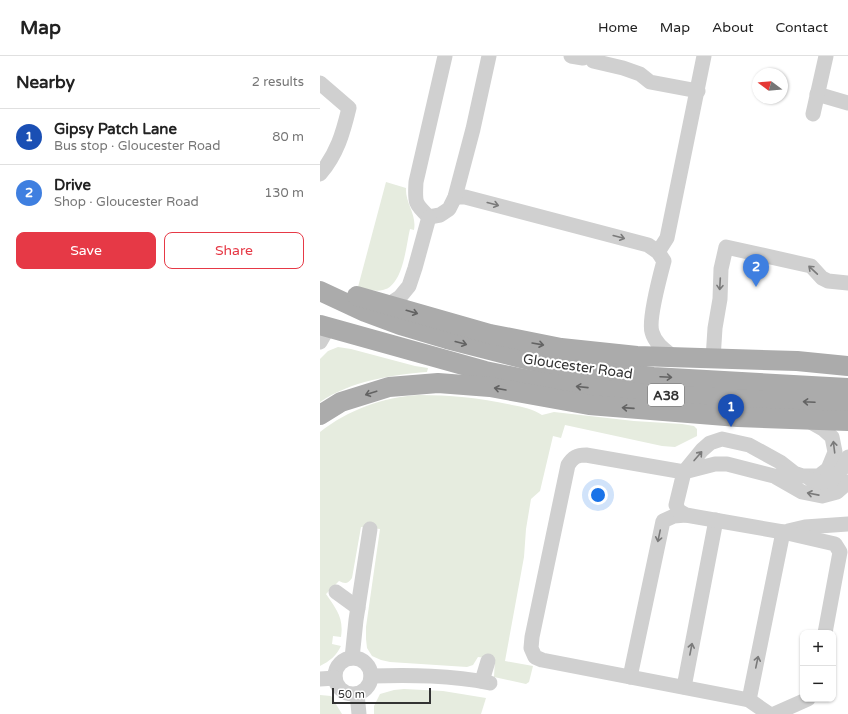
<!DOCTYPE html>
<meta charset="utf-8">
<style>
body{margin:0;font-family:"Varela Round",sans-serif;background:#f6f6f6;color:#222}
.controls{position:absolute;right:12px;bottom:12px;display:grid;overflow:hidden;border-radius:8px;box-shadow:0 1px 3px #0004}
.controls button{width:36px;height:36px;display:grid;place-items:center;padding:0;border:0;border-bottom:1px solid #e0e0e0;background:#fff;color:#222;font:20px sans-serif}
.compass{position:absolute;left:432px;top:12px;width:36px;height:36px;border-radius:50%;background:#fff;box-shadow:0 1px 3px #0004;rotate:286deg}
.scale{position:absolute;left:12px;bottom:10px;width:99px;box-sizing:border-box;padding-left:4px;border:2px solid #333;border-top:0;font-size:11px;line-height:14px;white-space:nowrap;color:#333;-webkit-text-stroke:3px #fff;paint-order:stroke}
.you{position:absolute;left:278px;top:439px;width:14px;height:14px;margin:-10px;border:3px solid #fff;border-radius:50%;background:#1a73e8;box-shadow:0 0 0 6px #1a73e833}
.badge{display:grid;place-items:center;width:26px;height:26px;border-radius:50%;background:#e63946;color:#fff;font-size:13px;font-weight:700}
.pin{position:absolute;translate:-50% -33px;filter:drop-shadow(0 1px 2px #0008)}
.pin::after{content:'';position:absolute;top:21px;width:14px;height:12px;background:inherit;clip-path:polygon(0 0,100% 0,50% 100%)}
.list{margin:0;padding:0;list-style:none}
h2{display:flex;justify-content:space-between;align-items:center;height:52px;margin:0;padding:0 16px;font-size:17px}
h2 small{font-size:13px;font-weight:400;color:#767676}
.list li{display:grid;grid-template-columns:26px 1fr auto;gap:12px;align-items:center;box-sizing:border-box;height:56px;padding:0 16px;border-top:1px solid #e0e0e0}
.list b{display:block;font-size:15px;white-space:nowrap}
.list p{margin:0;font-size:13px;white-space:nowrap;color:#767676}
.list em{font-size:13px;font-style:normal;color:#767676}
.actions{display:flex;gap:8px;padding:12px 16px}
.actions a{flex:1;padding:9px 0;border:1px solid #e63946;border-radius:8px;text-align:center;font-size:14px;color:#e63946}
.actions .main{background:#e63946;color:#fff}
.map{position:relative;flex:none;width:528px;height:658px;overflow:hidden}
header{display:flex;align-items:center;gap:24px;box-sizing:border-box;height:56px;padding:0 20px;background:#fff;border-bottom:1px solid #e0e0e0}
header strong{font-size:19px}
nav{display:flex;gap:22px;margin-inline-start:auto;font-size:14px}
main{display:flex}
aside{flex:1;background:#fff}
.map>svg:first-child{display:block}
.green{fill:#e6ecdf}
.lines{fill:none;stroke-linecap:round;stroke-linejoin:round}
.minor{stroke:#d0d0d0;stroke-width:15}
.major{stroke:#ababab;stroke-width:20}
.oneway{stroke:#7a7a7a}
.oneway2{stroke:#636363}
.labels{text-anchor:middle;stroke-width:4;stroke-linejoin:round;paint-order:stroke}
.shield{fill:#fff;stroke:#707070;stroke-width:1}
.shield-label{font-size:13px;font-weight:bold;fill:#333}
.street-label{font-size:14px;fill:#333;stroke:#fff}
</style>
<header>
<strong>Map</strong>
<nav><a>Home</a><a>Map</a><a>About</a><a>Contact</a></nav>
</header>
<main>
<aside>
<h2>Nearby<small>2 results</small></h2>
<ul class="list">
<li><span class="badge" style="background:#1a4fb4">1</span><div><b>Gipsy Patch Lane</b><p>Bus stop · Gloucester Road</p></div><em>80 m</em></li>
<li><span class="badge" style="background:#3f7fe0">2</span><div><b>Drive</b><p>Shop · Gloucester Road</p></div><em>130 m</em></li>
</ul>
<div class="actions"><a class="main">Save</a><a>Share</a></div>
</aside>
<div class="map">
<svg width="528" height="658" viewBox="0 0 528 658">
<rect width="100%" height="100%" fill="#fff"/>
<g class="green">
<path d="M66 126 86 132C85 147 97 158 94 174L90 173C86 190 83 230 63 234 55 236 46 233 38 231Z"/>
<path d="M18 291 31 293 95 310 108 312 107 316C71 319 31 325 0 346V303L8 295Z"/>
<path d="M99 339C130 339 161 342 192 349 203 351 213 353 222 359L234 356 314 365 362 368 374 370 377 373V380L355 391 342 390 245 369 241 382 233 380 220 435 211 443 206 473 204 501 185 605 213 610 209 626 206 628 174 621 175 603 158 601 153 609 147 611 70 606 61 604 52 600 47 592 46 583V571L60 473 41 471 32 522C28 528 25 528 19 525L6 538C16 553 24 561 21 581L13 580 12 588 21 590C16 600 10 605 0 610V376C28 354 63 341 99 339Z"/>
<polygon points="84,633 123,635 166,642 161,658 54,658 54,650 60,638 74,634"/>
<polygon points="0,639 11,640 22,658 0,658"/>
</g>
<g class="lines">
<g class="minor">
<polyline points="251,0 263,2 266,0"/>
<polyline points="270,0 273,5 303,12 320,18 330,26 378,35"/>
<path d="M0 27 29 52C23 77 17 98 0 118"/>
<polyline points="497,38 528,47"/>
<polyline points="493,58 506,0"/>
<path d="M135 141H145L328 189 338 196 344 205C340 220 328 264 332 276 335 288 346 295 355 302"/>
<polyline points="109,161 120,159 129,153 135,141 153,73 169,0"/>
<path d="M109 161C94 147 95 146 96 126L125 0"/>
<polyline points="338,196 347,182 384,0"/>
<polyline points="68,249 80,241 89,230 95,212 109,161"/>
<polyline points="0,286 8,272"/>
<polyline points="393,303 395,272 400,243 401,213 406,191 491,210 502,222 508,225 528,227"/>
<polyline points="487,364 503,373 512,381 515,396 508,413 499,420 483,420 474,417 460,406 429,389 402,383 390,387 382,394 364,416 395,408 407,408 454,420 482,436 502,440 517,436 528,426"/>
<polyline points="490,423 497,426 511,425 522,413 528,401"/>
<polyline points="468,475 485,471 528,468"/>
<polyline points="16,536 38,552"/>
<polyline points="32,602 36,564 50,473"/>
<circle cx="33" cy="620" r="18"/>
<path d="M51 620C91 619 131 619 170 627"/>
<polyline points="310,621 343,465 354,460 366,459"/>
<polyline points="0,623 15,622"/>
<polyline points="162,625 168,605"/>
<polyline points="364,631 396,464"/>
<polyline points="37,638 39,658"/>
<polyline points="429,644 463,476"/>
<path d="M449 658 429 644 222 604 215 601 211 592 212 581 248 409C253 401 257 399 266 399L364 416 356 449 359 455 366 459 463 476 515 488 520 496 505 577"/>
<polyline points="454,658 488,643"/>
</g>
<g class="major">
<polyline points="0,235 45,256 80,269 127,283 221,307 333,321 528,332"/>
<polyline points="37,240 170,278 241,292 317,300 477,305 528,310"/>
<polyline points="0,269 165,315 219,326 331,339 528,348"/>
<polyline points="0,359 21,346 69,331 118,327 170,331 269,349 418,361 528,365"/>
</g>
</g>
<defs><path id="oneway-shaft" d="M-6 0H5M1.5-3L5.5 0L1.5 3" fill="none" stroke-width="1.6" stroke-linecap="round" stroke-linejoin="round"/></defs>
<g class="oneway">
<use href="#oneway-shaft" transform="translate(173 148) rotate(15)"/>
<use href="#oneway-shaft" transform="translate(299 181) rotate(15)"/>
<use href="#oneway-shaft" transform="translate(493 214) rotate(-137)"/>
<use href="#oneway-shaft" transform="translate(400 228) rotate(93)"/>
<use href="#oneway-shaft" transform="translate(514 391) rotate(-97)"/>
<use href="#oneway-shaft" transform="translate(378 400) rotate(-49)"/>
<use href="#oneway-shaft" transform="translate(493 438) rotate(-169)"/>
<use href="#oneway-shaft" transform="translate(339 480) rotate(102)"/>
<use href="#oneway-shaft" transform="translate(371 593) rotate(-79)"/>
<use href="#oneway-shaft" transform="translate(437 606) rotate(-78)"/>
</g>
<g class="oneway2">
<use href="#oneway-shaft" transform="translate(92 256) rotate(16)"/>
<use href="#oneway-shaft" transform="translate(141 287) rotate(15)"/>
<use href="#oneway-shaft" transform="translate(218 288) rotate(10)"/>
<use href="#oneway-shaft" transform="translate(346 321) rotate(3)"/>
<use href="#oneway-shaft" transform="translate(262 331) rotate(-174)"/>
<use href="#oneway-shaft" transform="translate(180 333) rotate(-170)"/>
<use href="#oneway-shaft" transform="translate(51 337) rotate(162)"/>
<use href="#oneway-shaft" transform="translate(489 346) rotate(-177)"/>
<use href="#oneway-shaft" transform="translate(308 352) rotate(-176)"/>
</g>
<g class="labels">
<rect class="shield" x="328" y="328" width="36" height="22" rx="3"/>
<g class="shield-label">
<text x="346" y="344">A38</text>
</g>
<g class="street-label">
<text transform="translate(258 310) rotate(8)" y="5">Gloucester Road</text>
</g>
</g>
</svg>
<div class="controls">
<button>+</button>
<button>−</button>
</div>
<svg class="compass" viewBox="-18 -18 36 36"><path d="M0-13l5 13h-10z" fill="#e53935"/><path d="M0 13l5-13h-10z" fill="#767676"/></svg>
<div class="scale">50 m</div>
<div class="you"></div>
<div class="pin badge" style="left:411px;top:371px;background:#1a4fb4">1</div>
<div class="pin badge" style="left:436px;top:231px;background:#3f7fe0">2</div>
</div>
</main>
